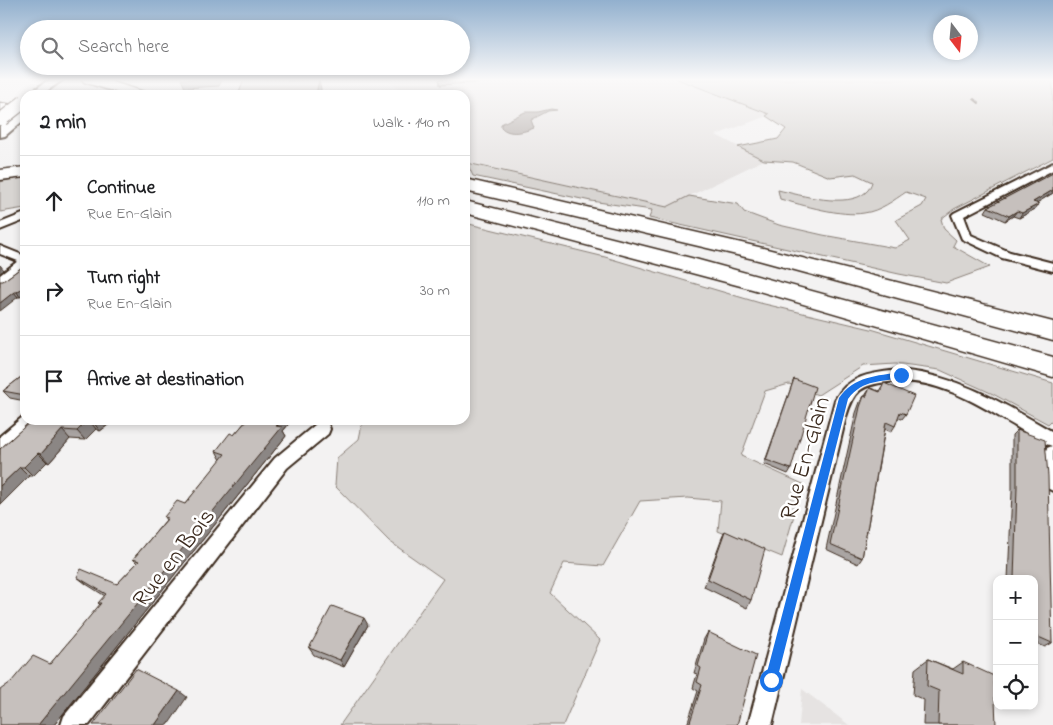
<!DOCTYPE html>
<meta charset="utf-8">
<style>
body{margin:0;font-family:"Indie Flower",sans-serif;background:#f6f6f6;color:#202124}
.controls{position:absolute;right:15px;bottom:15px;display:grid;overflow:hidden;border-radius:10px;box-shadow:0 2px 8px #0003}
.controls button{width:45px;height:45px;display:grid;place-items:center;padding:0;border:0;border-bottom:1px solid #e0e0e0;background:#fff;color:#202124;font:25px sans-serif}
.compass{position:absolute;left:933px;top:15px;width:45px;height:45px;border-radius:50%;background:#fff;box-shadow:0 2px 8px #0003;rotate:164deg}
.stop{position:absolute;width:15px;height:15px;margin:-11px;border:4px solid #1a73e8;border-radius:50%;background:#fff}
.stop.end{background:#1a73e8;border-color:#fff;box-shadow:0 1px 5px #0008}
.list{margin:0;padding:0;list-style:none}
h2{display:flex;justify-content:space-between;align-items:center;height:65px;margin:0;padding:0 20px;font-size:21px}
h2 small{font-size:16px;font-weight:400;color:#757577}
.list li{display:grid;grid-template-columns:32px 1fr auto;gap:15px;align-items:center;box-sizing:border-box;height:90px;padding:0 20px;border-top:1px solid #e0e0e0}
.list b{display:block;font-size:19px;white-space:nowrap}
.list p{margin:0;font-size:16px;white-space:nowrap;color:#757577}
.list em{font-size:16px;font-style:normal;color:#757577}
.icon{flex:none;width:28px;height:28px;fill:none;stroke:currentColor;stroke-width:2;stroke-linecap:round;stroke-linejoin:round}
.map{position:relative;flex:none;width:1053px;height:725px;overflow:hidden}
.search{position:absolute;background:#fff;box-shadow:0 2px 8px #0003;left:20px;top:20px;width:450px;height:55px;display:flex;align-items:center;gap:12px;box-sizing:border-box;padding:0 18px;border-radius:28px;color:#757577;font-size:19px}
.panel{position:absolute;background:#fff;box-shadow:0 2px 8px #0003;left:20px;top:90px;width:450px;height:335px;border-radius:15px}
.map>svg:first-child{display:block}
.built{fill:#e6e3e2}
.green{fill:#d8d5d2;stroke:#8a8078}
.water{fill:#b2aba7;stroke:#827770}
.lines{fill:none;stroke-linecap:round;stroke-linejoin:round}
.minor-casing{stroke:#3b2a1e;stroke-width:4}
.primary-casing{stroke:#3b2a1e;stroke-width:4}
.motorway-casing{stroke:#3b2a1e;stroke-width:3}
.minor{fill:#fff;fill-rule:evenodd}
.primary{fill:#fff;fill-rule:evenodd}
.motorway{fill:#fff;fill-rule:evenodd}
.rail{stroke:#3b2a1e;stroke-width:2}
.primary-bridge-casing{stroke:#3b2a1e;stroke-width:15;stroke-linecap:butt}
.primary-bridge{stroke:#fff;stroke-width:13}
.wall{fill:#aaa5a3;stroke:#3b2a1e}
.shaded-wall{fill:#8b8684;stroke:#3b2a1e}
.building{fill:#c6c0bd;stroke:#3b2a1e}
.route{fill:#1a73e8}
.labels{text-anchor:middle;stroke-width:5;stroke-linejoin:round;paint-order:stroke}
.near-street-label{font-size:24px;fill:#3b2a1e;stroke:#fff}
</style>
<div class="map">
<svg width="1053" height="725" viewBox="0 0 1053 725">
<rect width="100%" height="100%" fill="#f3f2f2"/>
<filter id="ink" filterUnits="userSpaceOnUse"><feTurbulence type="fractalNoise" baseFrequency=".02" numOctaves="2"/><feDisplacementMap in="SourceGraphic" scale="10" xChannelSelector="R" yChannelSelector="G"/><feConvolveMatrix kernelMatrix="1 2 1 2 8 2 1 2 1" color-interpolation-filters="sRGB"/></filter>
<g filter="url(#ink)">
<g class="built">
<polygon points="387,79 677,79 770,115 716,135 764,160 667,207 465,162 465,95 406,95"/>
<polygon points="802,689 849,725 799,725"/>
</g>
<g class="green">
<path d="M677 79H1053V158L954 209 941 219 944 229 956 240 953 246 990 267 946 283 899 274 649 218 652 210 591 201 473 176 467 163 667 207 689 196 738 204 744 212 779 225 823 235 895 248 910 240 896 220 922 206 926 199 906 192C894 200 880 211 864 213 842 217 802 205 780 199L778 190C800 195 848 209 866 192 869 190 871 185 872 182L855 174 830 177 793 162 764 160 738 147 778 139 786 129 766 116 769 114Z"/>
<polygon points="25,176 25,208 0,212 0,182"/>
<polygon points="465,223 605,257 760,303 871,329 1053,383 1053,419 1048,424 993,394 940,370 895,364 863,366 818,395 789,384 765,391 741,456 803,484 782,557 718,531 721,501 688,498 640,501 603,566 564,563 550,593 600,640 563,725 340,725 443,579 389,541 335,486 337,458 359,439 363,420 465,420"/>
</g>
<path class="water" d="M551 109 557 110 548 111 531 120 534 128C524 132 509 136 501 127V124L525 112H538Z"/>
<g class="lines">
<g class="minor-casing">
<g id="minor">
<polygon points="1053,163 1053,170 964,216 971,235 1010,252 1053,263 1053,271 1002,258 962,239 952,215 954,213"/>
<polygon points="25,213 25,220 0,230 0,223"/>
<polygon points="0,246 25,256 25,268 5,284 0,285 0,275 18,261 0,254"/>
<path d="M899 370C957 375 1003 403 1053 432V491L1047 488C1042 479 1042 458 1047 448L1052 446C1039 442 1027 433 1015 426 977 403 934 376 888 382 861 385 854 390 846 417L772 725H748L835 400C848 375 873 373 899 370Z"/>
<polygon points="25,415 25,420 36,420 34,424 6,451 0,453 0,436"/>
<polygon points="322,422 328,424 330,429 328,434 287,468 89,725 61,725 64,716 275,458 316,424"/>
</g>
</g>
<g class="primary-casing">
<g id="primary">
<polygon points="50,79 64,79 41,95 27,95"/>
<polygon points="25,108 25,119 5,136 0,137 0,126 20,109"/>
</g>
</g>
<g class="motorway-casing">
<g id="motorway">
<polygon points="82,79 103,79 144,92 146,95 125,95 84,82"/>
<polygon points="0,103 25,107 25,117 0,111"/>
<polygon points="25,167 25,177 0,180 0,170"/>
<polygon points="465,179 763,248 1053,322 1053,340 758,260 465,191"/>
<polygon points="465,201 695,259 1053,357 1053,377 752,289 465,213"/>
</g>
</g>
<use href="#minor" class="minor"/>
<use href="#primary" class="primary"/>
<use href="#motorway" class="motorway"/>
<polyline class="rail" points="974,99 979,103"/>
<g class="primary-bridge-casing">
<polyline id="primary-bridge" points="2,119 25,101"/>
</g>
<use href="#primary-bridge" class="primary-bridge"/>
</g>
<g class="wall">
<polygon points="1053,173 1053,193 1036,203 1035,209 1019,218 1013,216 1005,221 985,212 988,207"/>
<polygon points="25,265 25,294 20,297 18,297 3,281"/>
<polygon points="25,374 25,401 10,398 3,391"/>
<polygon points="794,379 791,469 788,474 764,464"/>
<polygon points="884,383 906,414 902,419 898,418 895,426 891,432 885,429 862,558 858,564 826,549 856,413 860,402 864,396 865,396 870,388 879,391"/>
<polygon points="32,420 115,420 100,431 96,429 85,440 70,439 49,463 47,462 33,476 29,476 0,505 0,449"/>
<polygon points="247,420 292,420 283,431 286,436 54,725 0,725 50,664 100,605 98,603 105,596 86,584 77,577 117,584 137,563 133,559 166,520 164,517 185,504 221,460 216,451 234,435"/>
<polygon points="1017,430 1052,643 1045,647 1034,642 1034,579 1008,579 1012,492 1012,435"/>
<polygon points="725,531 751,600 747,608 704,587 721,540"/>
<polygon points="368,625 344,667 314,655 309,648"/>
<polygon points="708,632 737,725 687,725 698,691 693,688 697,674 694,673 704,639"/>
<polygon points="928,659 953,669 963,662 996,725 923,725 924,700 913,695 915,669"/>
</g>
<g class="shaded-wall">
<polygon points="181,79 232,79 222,80 219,86 185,88"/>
<polygon points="288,79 293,79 290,92 287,81"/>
<polygon points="319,79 321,89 320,95 316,95"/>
<polygon points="439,79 499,79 489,82 440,85"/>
<polygon points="266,91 267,95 240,95 239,93"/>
<polygon points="1053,190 1053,193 1030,207 1033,202"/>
<polygon points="1039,204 1035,209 1019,218 1022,213"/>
<polygon points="1017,211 1013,216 1005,221 1009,216"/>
<polygon points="0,265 4,270 0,273"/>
<polygon points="25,286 25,294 20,297 17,292"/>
<polygon points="14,292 18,297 0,311 0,303"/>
<polygon points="88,420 89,420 96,429 85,440 77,431"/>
<polygon points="96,420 115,420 100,431 93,422"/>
<polygon points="282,420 292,420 283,431 286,436 54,725 38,725"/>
<polygon points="62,430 70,439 49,463 41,454"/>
<polygon points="38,453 47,462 33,476 24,467"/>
<polygon points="20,467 29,476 0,505 0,486"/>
<polygon points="364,618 368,625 344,667 340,660"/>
<polygon points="179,691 187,697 168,725 155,725"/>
</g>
<g class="building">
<polygon points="244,79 288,79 287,81 319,79 316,95 265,95 266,91 239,93"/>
<polygon points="366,91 372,93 374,95 349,95 349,94"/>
<polygon points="1053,173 1053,190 1033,202 1039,204 1022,213 1017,211 1009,216 988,207"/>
<polygon points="25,265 25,286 17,292 14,292 0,303 0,281 3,281"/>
<polygon points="25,374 25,395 3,391"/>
<polygon points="794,379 815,387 791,469 766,460"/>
<polygon points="884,383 914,396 906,414 900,412 895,426 886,422 862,558 830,544 860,407 864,396 866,397 870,388 880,392"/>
<polygon points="32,420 88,420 77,431 62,430 41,454 38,453 24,467 20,467 0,486 0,449"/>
<polygon points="247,420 282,420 276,426 282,427 38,725 0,725 0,690 11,682 33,656 50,664 101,603 98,603 106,594 77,577 81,569 117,584 139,561 133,559 168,518 164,517 177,501 185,504 225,454 216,451 230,433 234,435"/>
<polygon points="1017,430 1045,440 1048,476 1052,643 1034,635 1034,579 1014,579 1017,487"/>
<polygon points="725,531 765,549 751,600 708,579"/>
<polygon points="332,606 364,618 340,660 309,648"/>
<polygon points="708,632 756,655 737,725 689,725 702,685 697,682 701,668 698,666"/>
<polygon points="928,659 963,674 963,662 994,676 996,725 938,725 939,691 927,686"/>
<polygon points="136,669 179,691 155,725 93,725"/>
</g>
</g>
<linearGradient id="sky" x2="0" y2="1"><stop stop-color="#92b0ce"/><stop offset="0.44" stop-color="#faf9f9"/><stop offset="1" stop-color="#faf9f9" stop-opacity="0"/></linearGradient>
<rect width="1053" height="181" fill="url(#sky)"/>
<path class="route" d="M901 372 905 375 904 377C881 383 864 378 848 399L777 680 776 685 771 687 766 685 765 680 839 398C854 376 877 376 901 372Z"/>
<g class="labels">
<g class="near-street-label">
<text transform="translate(804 458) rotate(-74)" y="8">Rue En-Glain</text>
<text transform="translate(173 557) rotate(-52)" y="8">Rue en Bois</text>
</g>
</g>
</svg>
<div class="controls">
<button>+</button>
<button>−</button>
<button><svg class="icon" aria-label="locate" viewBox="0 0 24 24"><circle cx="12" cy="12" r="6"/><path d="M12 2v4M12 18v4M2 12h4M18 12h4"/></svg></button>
</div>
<svg class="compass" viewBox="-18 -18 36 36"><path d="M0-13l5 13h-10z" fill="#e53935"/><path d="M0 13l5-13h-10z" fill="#757577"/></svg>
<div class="stop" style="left:771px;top:680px"></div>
<div class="stop end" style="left:901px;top:375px"></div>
<div class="search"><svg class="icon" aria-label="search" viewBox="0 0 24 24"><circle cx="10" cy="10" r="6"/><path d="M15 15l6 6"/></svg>Search here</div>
<section class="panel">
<h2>2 min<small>Walk · 140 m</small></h2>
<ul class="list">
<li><svg class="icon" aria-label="ahead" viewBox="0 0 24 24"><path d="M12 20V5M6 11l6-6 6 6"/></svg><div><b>Continue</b><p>Rue En-Glain</p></div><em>110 m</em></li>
<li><svg class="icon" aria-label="right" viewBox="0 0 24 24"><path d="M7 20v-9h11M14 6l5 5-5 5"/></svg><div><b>Turn right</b><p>Rue En-Glain</p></div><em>30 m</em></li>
<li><svg class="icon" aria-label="arrive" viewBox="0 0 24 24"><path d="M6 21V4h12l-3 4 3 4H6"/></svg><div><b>Arrive at destination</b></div></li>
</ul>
</section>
</div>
